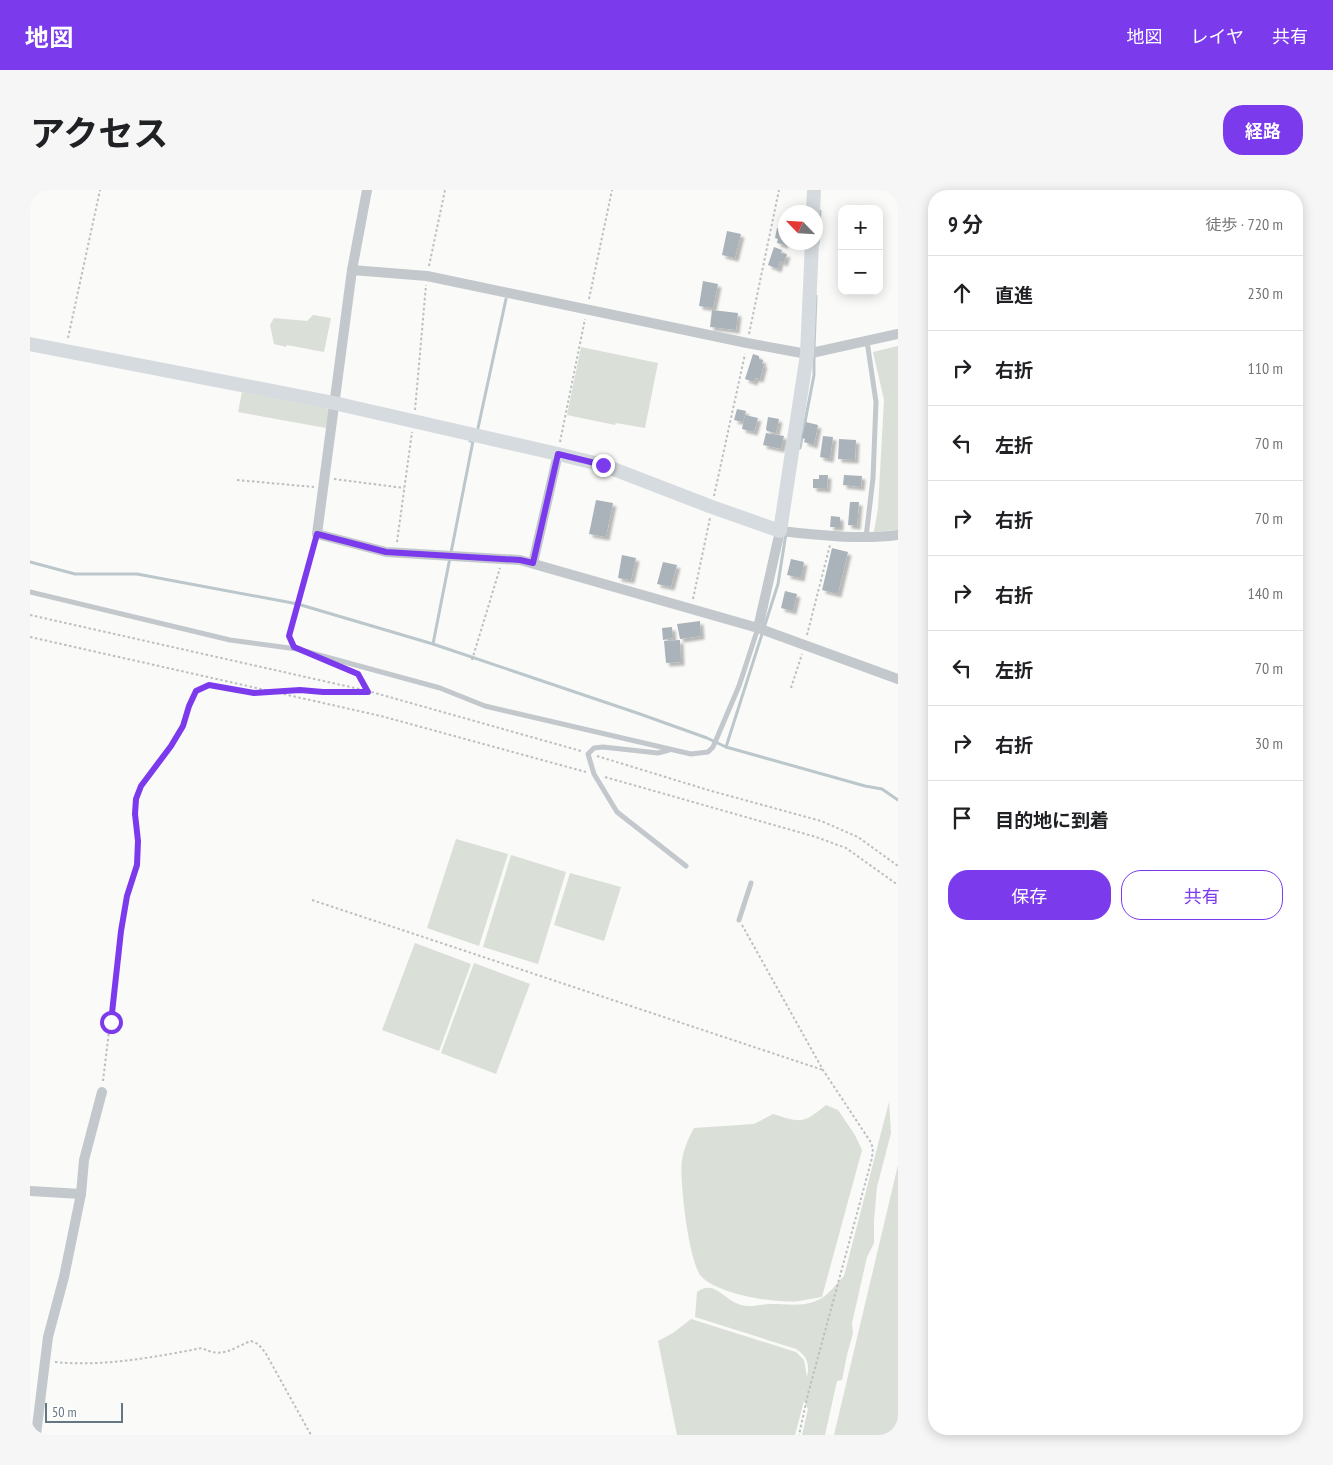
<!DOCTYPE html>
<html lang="ja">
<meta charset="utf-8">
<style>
body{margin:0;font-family:"PT Sans Narrow","Noto Sans JP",sans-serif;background:#f6f6f6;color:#202124}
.controls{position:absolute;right:15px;top:15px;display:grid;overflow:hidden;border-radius:10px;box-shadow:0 2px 12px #0003}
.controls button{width:45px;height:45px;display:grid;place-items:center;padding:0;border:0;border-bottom:1px solid #e0e0e0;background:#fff;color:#202124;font:25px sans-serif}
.compass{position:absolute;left:748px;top:15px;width:45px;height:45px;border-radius:50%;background:#fff;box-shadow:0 2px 12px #0003;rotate:295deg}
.scale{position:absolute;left:15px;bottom:12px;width:78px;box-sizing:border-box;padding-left:5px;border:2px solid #657683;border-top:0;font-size:14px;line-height:18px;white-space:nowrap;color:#657683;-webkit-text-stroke:4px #fff;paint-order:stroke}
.stop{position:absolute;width:15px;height:15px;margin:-11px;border:4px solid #7c3aed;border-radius:50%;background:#fff}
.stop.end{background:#7c3aed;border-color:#fff;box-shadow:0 1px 5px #0008}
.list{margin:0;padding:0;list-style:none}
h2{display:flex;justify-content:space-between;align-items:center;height:65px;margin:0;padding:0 20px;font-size:21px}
h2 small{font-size:16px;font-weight:400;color:#757577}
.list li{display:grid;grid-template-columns:32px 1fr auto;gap:15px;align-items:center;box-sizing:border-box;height:75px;padding:0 20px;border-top:1px solid #e0e0e0}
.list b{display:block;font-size:19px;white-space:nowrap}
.list em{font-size:16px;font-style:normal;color:#757577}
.actions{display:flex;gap:10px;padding:15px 20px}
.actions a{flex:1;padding:11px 0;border:1px solid #7c3aed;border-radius:20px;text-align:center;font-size:18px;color:#7c3aed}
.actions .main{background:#7c3aed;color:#fff}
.icon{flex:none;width:28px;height:28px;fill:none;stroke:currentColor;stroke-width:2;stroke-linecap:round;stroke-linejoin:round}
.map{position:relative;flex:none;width:868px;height:1245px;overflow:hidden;border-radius:20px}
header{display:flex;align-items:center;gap:30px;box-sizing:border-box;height:70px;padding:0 25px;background:#7c3aed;color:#fff}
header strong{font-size:24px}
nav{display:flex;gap:28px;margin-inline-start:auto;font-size:18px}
.intro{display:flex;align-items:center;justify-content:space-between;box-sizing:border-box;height:120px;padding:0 30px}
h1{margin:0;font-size:35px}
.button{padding:12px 22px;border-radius:20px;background:#7c3aed;color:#fff;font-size:18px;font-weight:700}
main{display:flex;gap:30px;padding:0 30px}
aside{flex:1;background:#fff;border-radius:20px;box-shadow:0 2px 12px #0003}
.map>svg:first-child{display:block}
.green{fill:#dadfd7}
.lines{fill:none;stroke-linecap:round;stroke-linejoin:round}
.stream{stroke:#bbc7cb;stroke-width:3}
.building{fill:#aab3b9;filter:url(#shadow)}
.path{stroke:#bbbfc2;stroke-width:2;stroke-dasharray:2.5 2.5;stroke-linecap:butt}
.lane{stroke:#c3c8cc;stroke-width:5}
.street{stroke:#c3c8cc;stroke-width:10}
.secondary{stroke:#d6dbdf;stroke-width:14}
.route{stroke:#7c3aed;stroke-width:6}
</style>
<header>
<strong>地図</strong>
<nav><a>地図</a><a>レイヤ</a><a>共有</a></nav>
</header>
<div class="intro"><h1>アクセス</h1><a class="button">経路</a></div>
<main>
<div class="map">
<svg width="868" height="1245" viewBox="0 0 868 1245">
<defs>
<filter id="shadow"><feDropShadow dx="3.5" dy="3.5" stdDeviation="1" flood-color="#0004"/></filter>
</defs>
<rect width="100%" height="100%" fill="#fafaf8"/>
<g class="green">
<polygon points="283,125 301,128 294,162 257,155 256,157 244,154 240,135 244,128 277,131"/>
<polygon points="868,156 868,340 844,342 848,318 854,210 843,162"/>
<polygon points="551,157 628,173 615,238 586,233 585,235 537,225"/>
<polygon points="212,202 300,219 296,238 208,222"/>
<polygon points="426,649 478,664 449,756 397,738"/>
<polygon points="481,665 536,682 508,774 453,757"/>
<polygon points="540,683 591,697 574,751 524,735"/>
<polygon points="385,753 441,774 409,861 352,840"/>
<polygon points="444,773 500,794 466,884 411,863"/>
<path d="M859 912 861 943 847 997 844 1030V1053L837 1067 822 1133 823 1143 817 1165 812 1190 807 1191 795 1245H772L778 1219 774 1211 765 1245H647L628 1151 643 1143 661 1129 766 1162 774 1170 777 1187C780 1174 777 1166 766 1159L665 1127 667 1102C685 1089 693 1110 711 1115 722 1118 731 1114 742 1114 756 1114 775 1117 788 1110 798 1106 806 1094 814 1086Z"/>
<path d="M796 915 808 920 825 945 832 960 792 1107C784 1108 776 1110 769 1111 747 1114 686 1104 671 1086 659 1073 649 989 652 970 654 958 658 949 664 938L724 934 743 924C771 933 773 934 796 915Z"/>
<polygon points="868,975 868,1245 804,1245"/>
</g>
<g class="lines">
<g class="stream">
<polyline points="788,54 790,21"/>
<polyline points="784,159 786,106"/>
<polyline points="448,238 476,109"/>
<polyline points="770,258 784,185 784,165"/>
<polyline points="0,372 45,384 107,384 268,414"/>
<polyline points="271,415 403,454 610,524 677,548 696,557 835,596 852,599 868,610"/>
<polyline points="403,454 443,251 440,251"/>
<polyline points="696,557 748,394 756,343"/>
</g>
</g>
<g class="building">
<polygon points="747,38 756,40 755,55 747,53 748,49 745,48"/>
<polygon points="697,41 711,44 705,68 692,65"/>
<polygon points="744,57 752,60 751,63 757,64 754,73 750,71 748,79 738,75"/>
<polygon points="673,91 688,94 683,118 669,116"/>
<polygon points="682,120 708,123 706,140 680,137"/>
<polygon points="723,164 729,166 729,169 733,170 732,174 734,174 730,189 725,188 724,192 715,189"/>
<polygon points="707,219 716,221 713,232 704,230"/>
<polygon points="715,225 728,228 724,242 712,239"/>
<polygon points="738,227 749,229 746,243 737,241 736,239"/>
<polygon points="776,232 788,235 784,255 774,252 775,249 772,248"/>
<polygon points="736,243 754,246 751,259 733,255"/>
<polygon points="793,246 803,247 800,269 790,267"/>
<polygon points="809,249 826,250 825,270 808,269"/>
<polygon points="789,285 798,285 797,299 783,298 783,289 789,289"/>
<polygon points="814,285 832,286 831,297 813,295"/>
<polygon points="566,310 583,313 576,347 559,344"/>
<polygon points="820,312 829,312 827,336 818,335"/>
<polygon points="801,326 810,327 810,337 800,337"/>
<polygon points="802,358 818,362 808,404 792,400"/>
<polygon points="592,365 606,368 601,390 588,388"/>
<polygon points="761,369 774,372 771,388 757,385"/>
<polygon points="633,372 647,375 641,397 627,394"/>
<polygon points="755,401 767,404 763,421 751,418"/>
<polygon points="670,431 671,446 650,449 647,434"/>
<polygon points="642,437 643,448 633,450 632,438"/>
<polygon points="650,450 651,472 636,473 634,451"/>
</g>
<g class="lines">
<g class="path">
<polyline points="399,76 415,0"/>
<polyline points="559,109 582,0"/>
<polyline points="719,144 749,0"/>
<polyline points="38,148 70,0"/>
<polyline points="385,220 396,95"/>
<polyline points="530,252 555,129"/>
<polyline points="304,289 374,298"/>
<polyline points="207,290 284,297"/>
<polyline points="684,306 715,164"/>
<polyline points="367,352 382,242"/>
<polyline points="663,409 680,328"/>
<polyline points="0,425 338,501 551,561"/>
<polyline points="777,445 800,355"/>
<polyline points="0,447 351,526 556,582"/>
<polyline points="261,451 259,446 285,354"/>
<polyline points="442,470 470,378"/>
<polyline points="328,484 338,501"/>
<polyline points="761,498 772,464"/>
<polyline points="243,501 270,500 293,502 334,502"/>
<polyline points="567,566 678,600 791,631 828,647 868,676"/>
<polyline points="575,587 786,647 816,658 868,695"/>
<polyline points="282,710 793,880"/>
<polyline points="712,735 793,880 840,951 843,958 842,968 778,1204 769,1245"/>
<polyline points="73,891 91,741 97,706 107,675 108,651 105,624 107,609 111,596 141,556 153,536 159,516 166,501 179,495 224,503 239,502"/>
<path d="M25 1172C73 1177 125 1167 172 1158 193 1169 202 1158 221 1151L228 1154 235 1162 281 1245"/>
</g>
<g class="lane">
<polyline points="836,347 843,288 846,212 837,151"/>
<polyline points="0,402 200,450 267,459 410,498 455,516 661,564 678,562 683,557 709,496 728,438"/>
<polyline points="639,560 628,563 573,557 564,558 558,564 564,584 587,622 656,676"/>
<polyline points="709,730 721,693"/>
</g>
<g class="street">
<polyline points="337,0 322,80 287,344 356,362 490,370 728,438 868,489"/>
<polyline points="322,80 397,86 717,153 777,164 868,144"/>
<polyline points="503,373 528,264"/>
<path d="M728 438 750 341C789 345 829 350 868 345"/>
<polyline points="0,1001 51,1004"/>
<polyline points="6,1245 18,1147 34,1087 51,1004 54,970 72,902"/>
</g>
<g class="secondary">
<polyline points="783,22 784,0"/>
<polyline points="0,154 304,213 528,264 573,275 682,317 750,341 777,164 782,52"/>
</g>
</g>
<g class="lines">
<polyline class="route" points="81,832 91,741 97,706 107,675 108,651 105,624 106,609 111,596 141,556 153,536 159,516 166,501 179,495 224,503 270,500 293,502 338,502 328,484 264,457 259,446 287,344 356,362 490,370 503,373 528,264 573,275"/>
</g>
</svg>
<div class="controls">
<button>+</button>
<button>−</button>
</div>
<svg class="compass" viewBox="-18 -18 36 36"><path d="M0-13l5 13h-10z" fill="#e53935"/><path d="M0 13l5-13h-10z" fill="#757577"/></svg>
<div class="scale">50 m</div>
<div class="stop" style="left:81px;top:832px"></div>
<div class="stop end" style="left:573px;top:275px"></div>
</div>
<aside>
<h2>9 分<small>徒歩 · 720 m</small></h2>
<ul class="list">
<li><svg class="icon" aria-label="ahead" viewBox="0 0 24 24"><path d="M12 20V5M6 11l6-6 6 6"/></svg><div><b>直進</b></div><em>230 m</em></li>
<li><svg class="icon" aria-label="right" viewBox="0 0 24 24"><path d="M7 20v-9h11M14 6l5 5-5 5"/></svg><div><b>右折</b></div><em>110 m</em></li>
<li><svg class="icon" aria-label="left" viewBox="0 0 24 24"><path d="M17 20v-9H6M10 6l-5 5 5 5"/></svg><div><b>左折</b></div><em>70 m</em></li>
<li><svg class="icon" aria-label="right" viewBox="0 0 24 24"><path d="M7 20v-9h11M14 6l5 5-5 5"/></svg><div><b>右折</b></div><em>70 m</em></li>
<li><svg class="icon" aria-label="right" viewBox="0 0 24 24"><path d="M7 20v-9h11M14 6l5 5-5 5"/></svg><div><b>右折</b></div><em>140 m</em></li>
<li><svg class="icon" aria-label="left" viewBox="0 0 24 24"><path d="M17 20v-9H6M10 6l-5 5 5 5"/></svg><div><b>左折</b></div><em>70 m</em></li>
<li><svg class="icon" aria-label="right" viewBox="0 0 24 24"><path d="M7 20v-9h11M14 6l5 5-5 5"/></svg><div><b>右折</b></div><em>30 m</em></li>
<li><svg class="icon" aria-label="arrive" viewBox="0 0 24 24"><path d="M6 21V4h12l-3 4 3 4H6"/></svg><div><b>目的地に到着</b></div></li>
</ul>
<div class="actions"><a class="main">保存</a><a>共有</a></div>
</aside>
</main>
